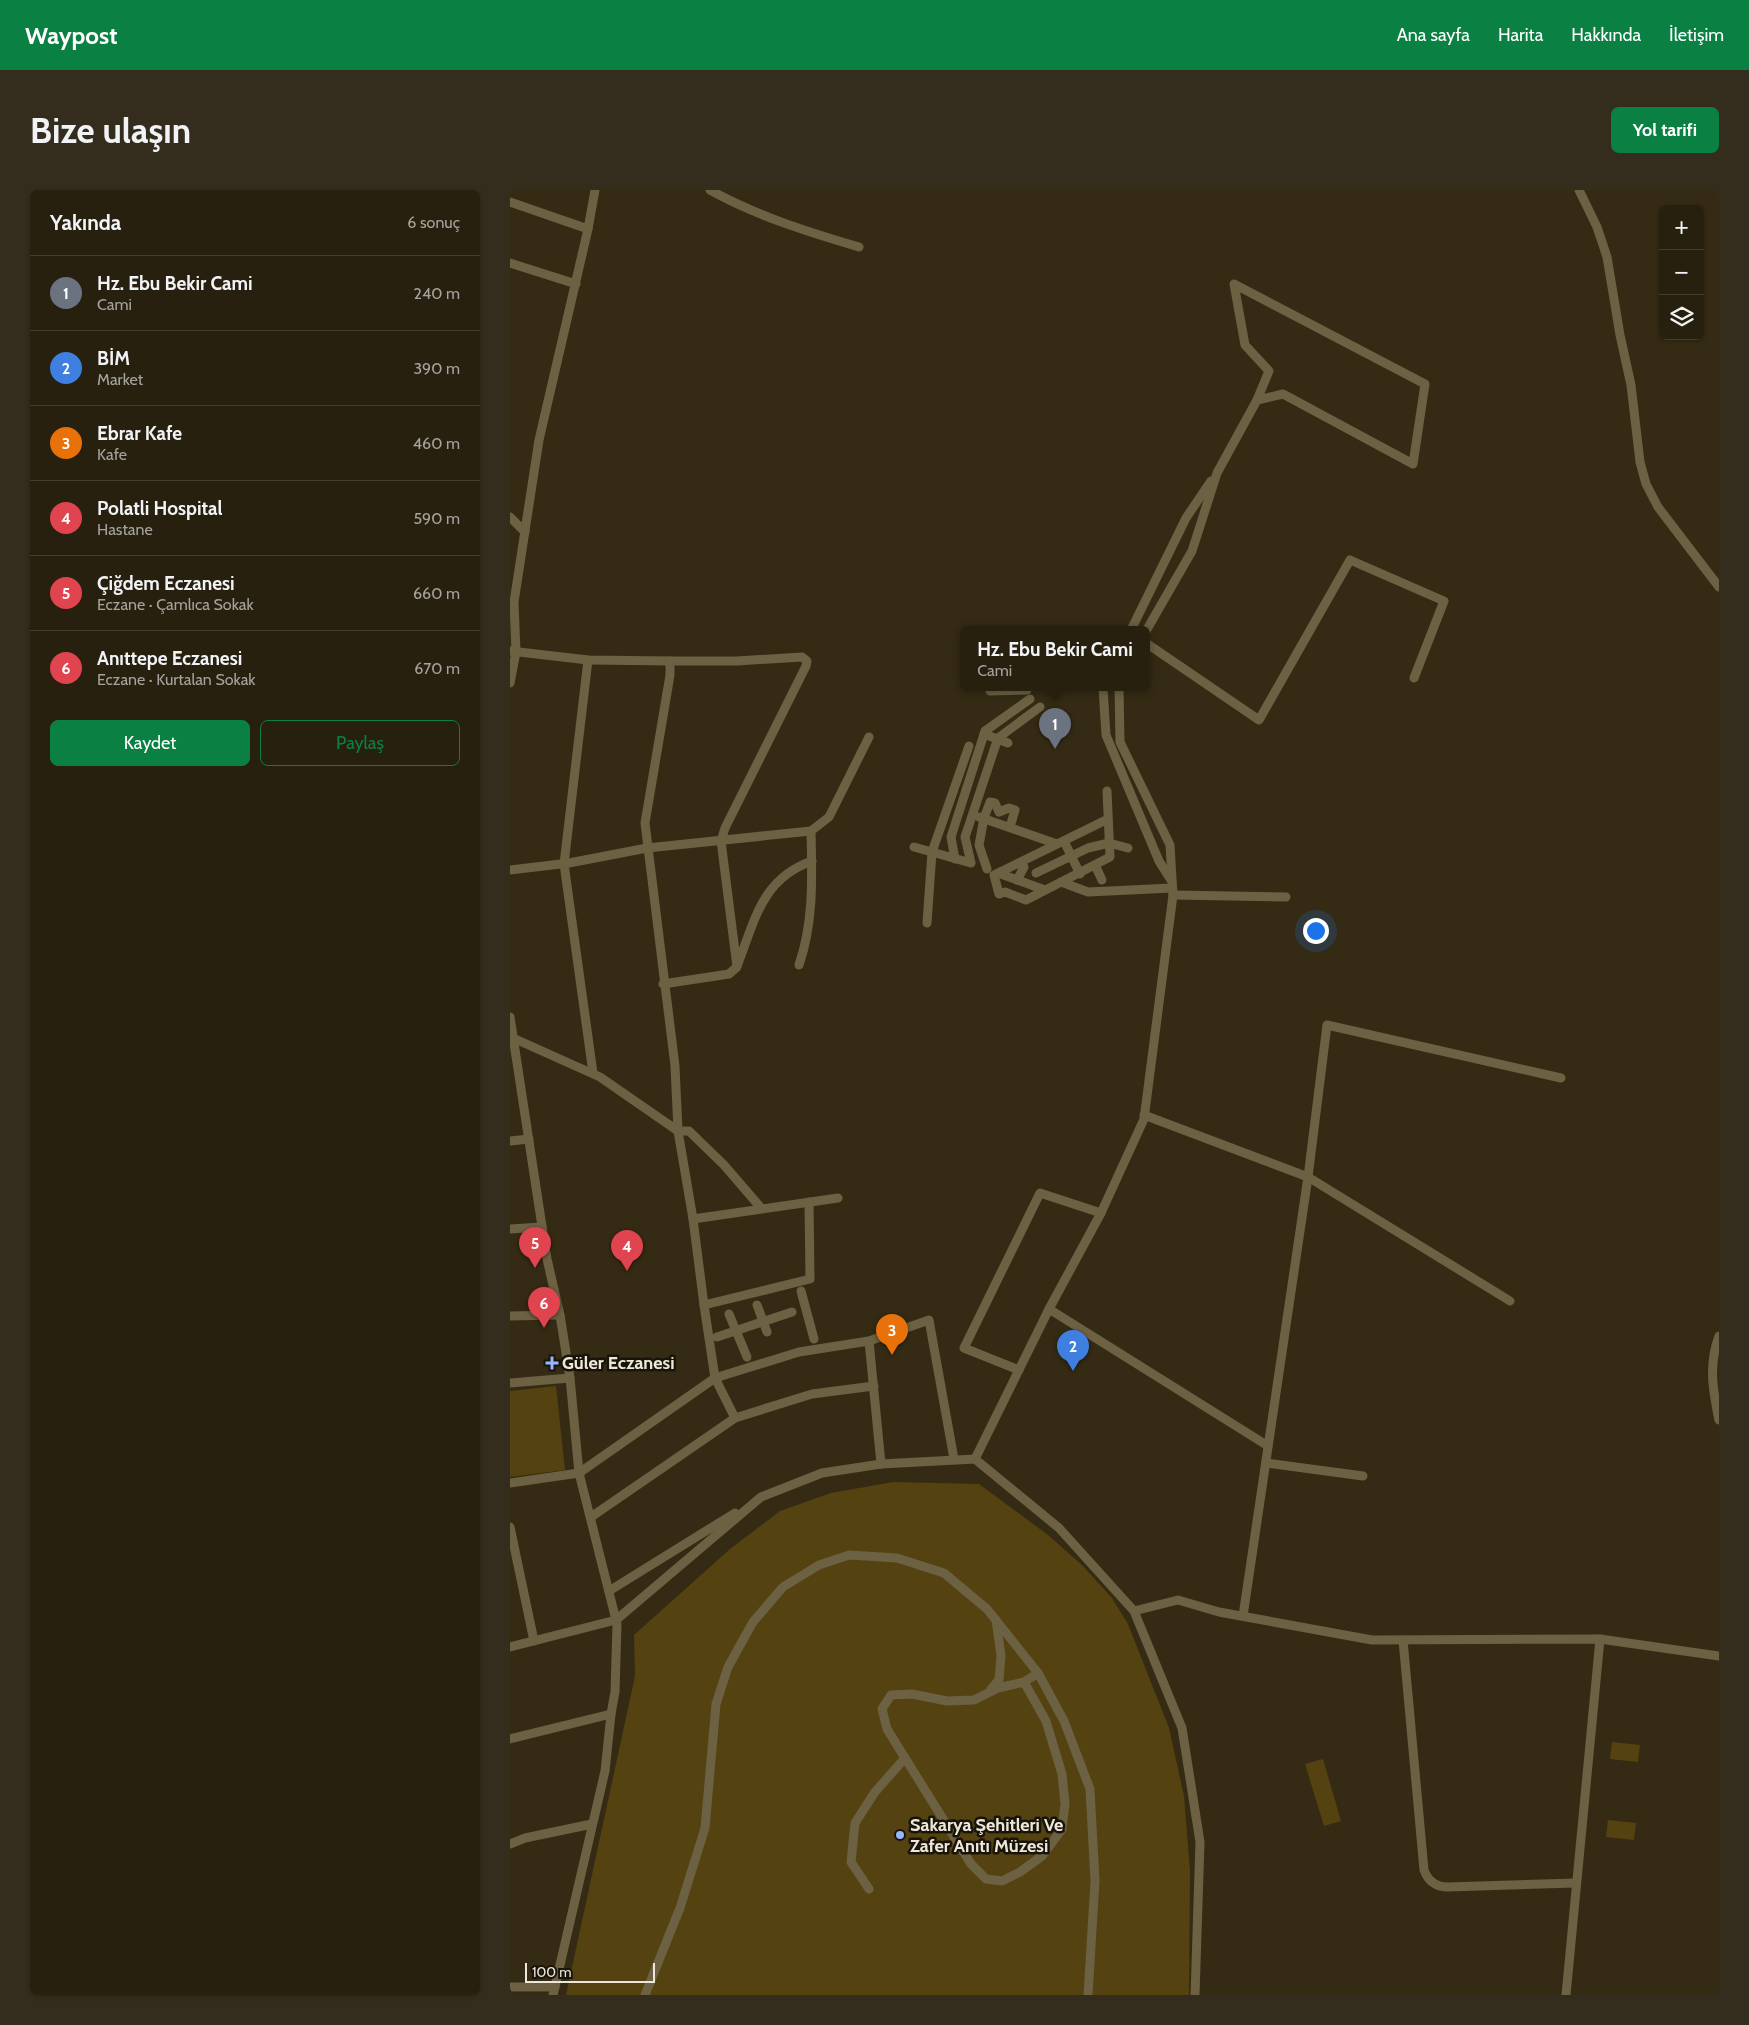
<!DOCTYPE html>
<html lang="tr">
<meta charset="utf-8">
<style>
body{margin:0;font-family:Cabin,sans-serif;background:#342d1d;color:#f1f3f6}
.controls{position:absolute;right:15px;top:15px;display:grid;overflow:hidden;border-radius:8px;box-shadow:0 1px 4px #0004}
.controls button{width:45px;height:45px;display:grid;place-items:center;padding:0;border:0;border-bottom:1px solid #443e2f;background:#28200f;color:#f1f3f6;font:25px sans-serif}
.scale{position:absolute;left:15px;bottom:12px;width:130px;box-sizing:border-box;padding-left:5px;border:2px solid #ede7d9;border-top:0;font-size:14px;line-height:18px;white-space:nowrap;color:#ede7d9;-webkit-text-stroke:4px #18140a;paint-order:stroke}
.you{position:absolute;left:805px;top:740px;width:18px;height:18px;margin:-12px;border:4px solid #fff;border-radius:50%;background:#1a73e8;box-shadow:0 0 0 8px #1a73e833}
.badge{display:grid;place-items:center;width:32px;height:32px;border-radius:50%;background:#0b8043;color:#fff;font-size:16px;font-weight:700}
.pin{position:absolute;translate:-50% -41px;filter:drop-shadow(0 1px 2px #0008)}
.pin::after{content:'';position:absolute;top:26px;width:18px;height:15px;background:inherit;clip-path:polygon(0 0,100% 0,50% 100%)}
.popup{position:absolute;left:450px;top:436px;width:190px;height:65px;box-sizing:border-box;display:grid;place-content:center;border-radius:8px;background:#28200f;filter:drop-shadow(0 1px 4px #0005);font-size:16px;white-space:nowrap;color:#a5a39e}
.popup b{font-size:19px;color:#f1f3f6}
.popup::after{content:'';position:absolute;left:50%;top:100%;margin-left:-10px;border:10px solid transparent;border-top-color:#28200f}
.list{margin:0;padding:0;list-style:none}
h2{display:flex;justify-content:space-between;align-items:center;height:65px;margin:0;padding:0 20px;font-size:21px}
h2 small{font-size:16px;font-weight:400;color:#a5a39e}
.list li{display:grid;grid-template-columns:32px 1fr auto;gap:15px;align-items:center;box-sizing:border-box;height:75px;padding:0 20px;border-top:1px solid #443e2f}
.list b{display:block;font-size:19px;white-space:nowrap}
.list p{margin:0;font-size:16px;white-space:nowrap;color:#a5a39e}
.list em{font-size:16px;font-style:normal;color:#a5a39e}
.actions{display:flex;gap:10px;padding:15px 20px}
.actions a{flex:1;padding:11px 0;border:1px solid #0b8043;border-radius:8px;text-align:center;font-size:18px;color:#0b8043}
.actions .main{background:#0b8043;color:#fff}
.icon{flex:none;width:28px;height:28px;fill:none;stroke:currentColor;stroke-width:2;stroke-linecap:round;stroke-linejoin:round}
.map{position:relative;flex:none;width:1209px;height:1805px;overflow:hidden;border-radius:8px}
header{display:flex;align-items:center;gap:30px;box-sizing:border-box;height:70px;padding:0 25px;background:#0b8043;color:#fff}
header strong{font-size:24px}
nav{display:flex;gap:28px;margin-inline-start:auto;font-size:18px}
.intro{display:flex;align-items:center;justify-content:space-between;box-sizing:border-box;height:120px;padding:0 30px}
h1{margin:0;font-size:35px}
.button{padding:12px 22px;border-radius:8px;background:#0b8043;color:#fff;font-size:18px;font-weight:700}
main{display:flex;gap:30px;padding:0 30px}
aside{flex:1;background:#28200f;border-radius:8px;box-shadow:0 1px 4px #0004}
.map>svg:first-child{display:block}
.green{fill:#544211}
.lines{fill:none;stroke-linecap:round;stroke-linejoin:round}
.street{stroke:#6d6143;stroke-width:9}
.poi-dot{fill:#99b5fd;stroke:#18140a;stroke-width:2}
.labels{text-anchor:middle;stroke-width:5;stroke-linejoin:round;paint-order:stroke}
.poi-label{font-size:18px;font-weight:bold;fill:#ede7d9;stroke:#18140a;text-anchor:start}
</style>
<header>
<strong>Waypost</strong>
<nav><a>Ana sayfa</a><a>Harita</a><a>Hakkında</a><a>İletişim</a></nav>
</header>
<div class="intro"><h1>Bize ulaşın</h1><a class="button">Yol tarifi</a></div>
<main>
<aside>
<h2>Yakında<small>6 sonuç</small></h2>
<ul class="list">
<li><span class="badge" style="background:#6b7280">1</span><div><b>Hz. Ebu Bekir Cami</b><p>Cami</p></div><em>240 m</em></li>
<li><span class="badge" style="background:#3f7fe0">2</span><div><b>BİM</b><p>Market</p></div><em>390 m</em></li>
<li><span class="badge" style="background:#e8710a">3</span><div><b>Ebrar Kafe</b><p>Kafe</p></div><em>460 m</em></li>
<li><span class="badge" style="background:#e0444e">4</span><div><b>Polatli Hospital</b><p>Hastane</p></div><em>590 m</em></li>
<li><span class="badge" style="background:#e0444e">5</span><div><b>Çiğdem Eczanesi</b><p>Eczane · Çamlıca Sokak</p></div><em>660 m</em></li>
<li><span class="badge" style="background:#e0444e">6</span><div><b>Anıttepe Eczanesi</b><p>Eczane · Kurtalan Sokak</p></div><em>670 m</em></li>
</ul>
<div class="actions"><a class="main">Kaydet</a><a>Paylaş</a></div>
</aside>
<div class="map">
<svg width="1209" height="1805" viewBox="0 0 1209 1805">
<rect width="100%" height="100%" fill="#352b14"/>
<g class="green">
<polygon points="46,1196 55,1280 0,1287 0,1201"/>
<polygon points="383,1292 469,1294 538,1345 572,1375 602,1408 618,1434 659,1538 674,1606 680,1681 679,1805 56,1805 125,1486 124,1445 220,1359 270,1321 321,1303"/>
<polygon points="1102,1552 1130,1555 1128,1572 1100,1569"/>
<polygon points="813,1569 831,1631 814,1636 795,1574"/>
<polygon points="1098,1630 1126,1633 1124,1650 1096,1647"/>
</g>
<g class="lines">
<g class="street">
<path d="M200 0C247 26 298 42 349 57"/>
<polyline points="1069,0 1087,37 1097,67 1110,145 1121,195 1130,272 1136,294 1148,317 1209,397"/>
<polyline points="0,12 78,39 29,250 4,412 6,462 0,493"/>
<polyline points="78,39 85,0"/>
<polyline points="0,73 66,94"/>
<polygon points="724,94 915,194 903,274 773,204 747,210 759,181 735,155"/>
<polyline points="0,327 15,342"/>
<polyline points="621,440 676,328 701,291"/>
<polyline points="636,441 682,361 707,283 747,210"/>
<polyline points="636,453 749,530 840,370 934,411 904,488"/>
<polyline points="0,461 78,470 160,471 227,471 292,467 297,471 296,476 215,638 211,651 227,777 219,784 153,794"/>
<polyline points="78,470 54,674 83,883"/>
<polyline points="160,471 160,485 135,633 165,876 168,941 183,1029 194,1115 205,1188 225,1228"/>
<polyline points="593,498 596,545 649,671 661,690"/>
<polyline points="480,501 517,500"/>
<polyline points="474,544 498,553"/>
<polyline points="597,601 600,667 516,710 495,702 489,704 484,685 598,629"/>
<polyline points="469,627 547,654"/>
<polyline points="554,651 570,684"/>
<polyline points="404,657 461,673 455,647 488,548 530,517"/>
<polyline points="445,669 441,647 475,541 520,509"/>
<polyline points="585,675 592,690"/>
<polyline points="477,679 469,655 474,628 480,612 485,613 489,622 499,618 505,620 500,637"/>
<polyline points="0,680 59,673 137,658 301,641 319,627 359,547"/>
<polyline points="488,683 535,700"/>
<polyline points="526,683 578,658 599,653 618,658"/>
<polyline points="507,690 514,677"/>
<polyline points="551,692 578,702 662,698"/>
<polyline points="663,705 776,707"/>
<polyline points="417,733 422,662 459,556"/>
<path d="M289 775C304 731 302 687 301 641"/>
<path d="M227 776C245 731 251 689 302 671"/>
<polyline points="0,827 37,1069 50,1125 60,1188 69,1283 107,1434 105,1502 101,1524 95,1581 43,1805"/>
<polyline points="3,848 90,887 168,941 179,941 214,975 251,1018"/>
<polyline points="634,925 798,987 1000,1111"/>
<polyline points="0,951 19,949"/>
<polyline points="183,1029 328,1008"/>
<polyline points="0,1039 32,1037"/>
<polyline points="291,1101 304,1149"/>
<polyline points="194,1115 300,1089 299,1012"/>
<polyline points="247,1115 257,1142"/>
<polyline points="539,1119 758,1256"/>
<polyline points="219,1124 237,1167"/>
<polyline points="0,1126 50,1125"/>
<path d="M1209 1146C1198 1175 1203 1201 1209 1230"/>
<polyline points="207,1147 282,1122"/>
<polyline points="359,1151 371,1274"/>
<polyline points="509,1180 454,1158 530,1003 591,1023"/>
<polyline points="0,1193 60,1188"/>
<polyline points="465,1269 539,1119 591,1023 634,929 663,705 660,655 610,552 609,498"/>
<polyline points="756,1273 853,1286"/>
<polyline points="0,1293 69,1283 205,1188 289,1162 359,1151 419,1130 444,1269"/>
<polyline points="81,1327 225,1228 302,1204 364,1196"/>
<polyline points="0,1337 24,1451"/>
<polyline points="99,1401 225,1323"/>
<polyline points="624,1421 668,1410 709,1422 862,1450 1090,1449 1209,1466"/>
<polyline points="733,1426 798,987 817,835 1051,888"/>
<path d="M893 1450 914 1680C918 1691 926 1697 938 1697L1065 1693"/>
<polyline points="0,1457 106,1430 251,1307 312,1283 371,1274 465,1269 549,1338 624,1421 672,1538 690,1652 685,1805"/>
<polyline points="514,1492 488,1498 464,1510 437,1511 402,1504 381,1505 372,1519 377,1539 461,1674 476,1689 492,1691 510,1682 532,1666 552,1639 555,1614 552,1584 536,1531 514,1492 528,1483"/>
<polyline points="481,1499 489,1490 491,1466 486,1430"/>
<polyline points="0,1549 101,1524"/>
<polyline points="0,1654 15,1648 82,1634"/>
<polyline points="359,1699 341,1672 345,1633 365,1602 395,1568"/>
<polyline points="0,1797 45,1797"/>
<polyline points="135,1805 170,1718 195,1638 206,1514 218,1477 243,1432 273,1397 309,1375 339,1365 387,1368 434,1383 477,1419 528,1483 554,1531 580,1599 585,1691 578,1805"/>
<polyline points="1056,1805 1090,1449"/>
</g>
</g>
<g class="poi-dot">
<path d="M39.5 1165.5h5v5h5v5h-5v5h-5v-5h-5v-5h5z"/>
<circle cx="390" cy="1645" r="5"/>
</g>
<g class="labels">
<g class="poi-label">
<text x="52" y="1179">Güler Eczanesi</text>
<text x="400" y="1641">Sakarya Şehitleri Ve<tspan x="400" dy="21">Zafer Anıtı Müzesi</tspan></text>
</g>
</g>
</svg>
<div class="controls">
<button>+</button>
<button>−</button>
<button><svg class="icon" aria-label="layers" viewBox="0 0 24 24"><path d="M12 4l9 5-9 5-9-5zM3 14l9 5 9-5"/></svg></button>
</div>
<div class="scale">100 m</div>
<div class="you"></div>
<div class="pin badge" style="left:545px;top:559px;background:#6b7280">1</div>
<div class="popup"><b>Hz. Ebu Bekir Cami</b>Cami</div>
<div class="pin badge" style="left:563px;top:1181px;background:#3f7fe0">2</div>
<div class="pin badge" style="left:382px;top:1165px;background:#e8710a">3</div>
<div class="pin badge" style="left:117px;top:1081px;background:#e0444e">4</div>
<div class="pin badge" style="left:25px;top:1078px;background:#e0444e">5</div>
<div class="pin badge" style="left:34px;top:1138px;background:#e0444e">6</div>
</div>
</main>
